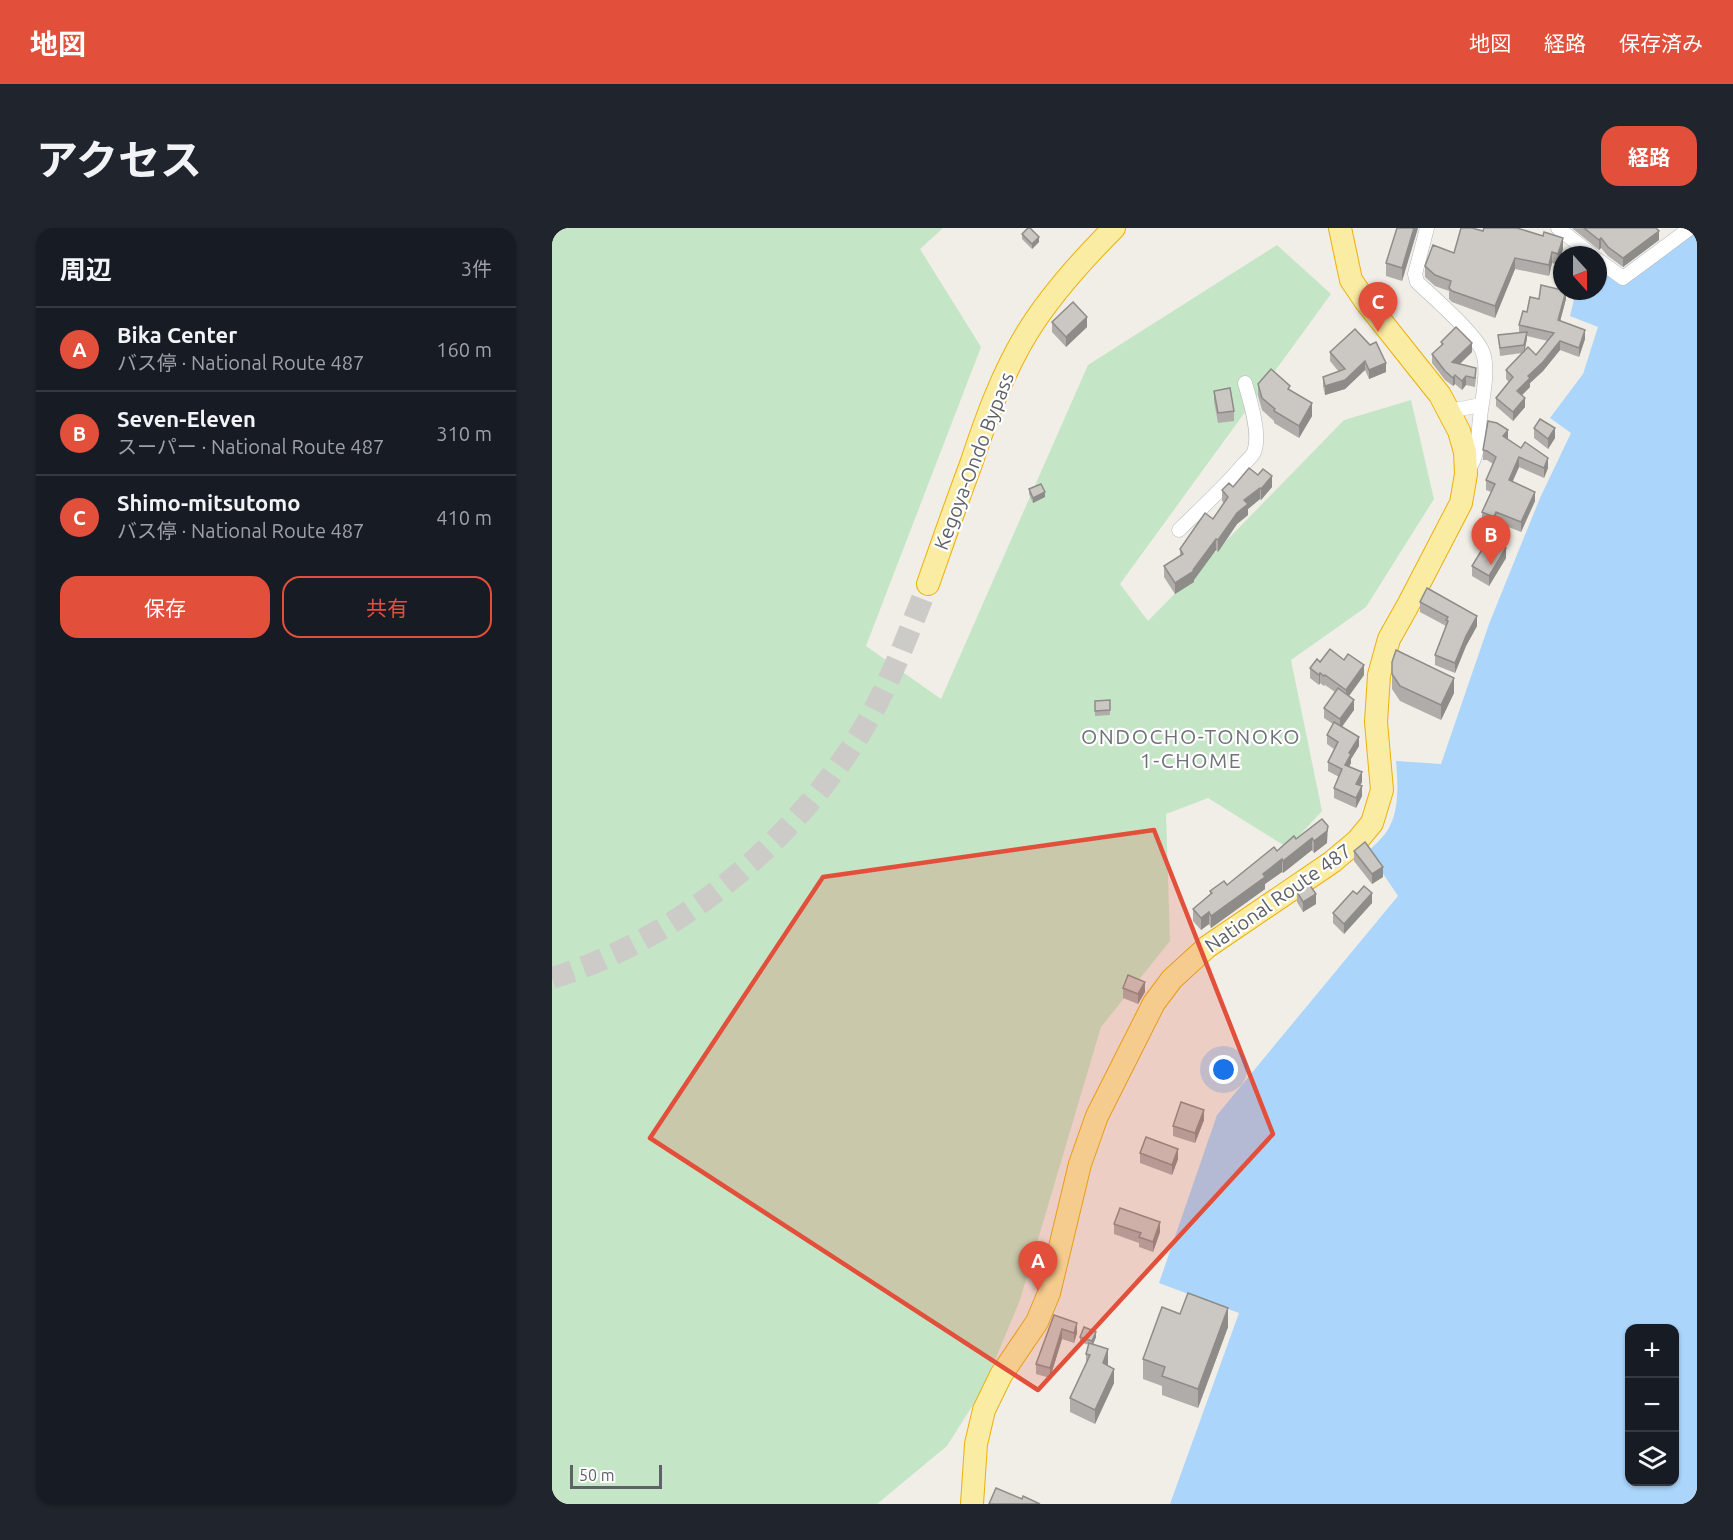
<!DOCTYPE html>
<html lang="ja">
<meta charset="utf-8">
<style>
body{margin:0;font-family:Ubuntu,"Noto Sans JP",sans-serif;background:#20242c;color:#f1f3f6}
.controls{position:absolute;right:18px;bottom:18px;display:grid;overflow:hidden;border-radius:12px;box-shadow:0 2px 4px #0004}
.controls button{width:54px;height:54px;display:grid;place-items:center;padding:0;border:0;border-bottom:2px solid #363941;background:#171b24;color:#f1f3f6;font:30px sans-serif}
.compass{position:absolute;left:1001px;top:18px;width:54px;height:54px;border-radius:50%;background:#171b24;box-shadow:0 2px 4px #0004;rotate:159deg}
.scale{position:absolute;left:18px;bottom:15px;width:92px;box-sizing:border-box;padding-left:6px;border:3px solid #5e6166;border-top:0;font-size:16px;line-height:21px;white-space:nowrap;color:#5e6166;-webkit-text-stroke:4px #fff;paint-order:stroke}
.you{position:absolute;left:672px;top:842px;width:21px;height:21px;margin:-15px;border:4px solid #fff;border-radius:50%;background:#1a73e8;box-shadow:0 0 0 9px #1a73e833}
.badge{display:grid;place-items:center;width:39px;height:39px;border-radius:50%;background:#e24f3b;color:#fff;font-size:20px;font-weight:700}
.pin{position:absolute;translate:-50% -50px;filter:drop-shadow(0 2px 3px #0008)}
.pin::after{content:'';position:absolute;top:32px;width:21px;height:18px;background:inherit;clip-path:polygon(0 0,100% 0,50% 100%)}
.list{margin:0;padding:0;list-style:none}
h2{display:flex;justify-content:space-between;align-items:center;height:78px;margin:0;padding:0 24px;font-size:26px}
h2 small{font-size:20px;font-weight:400;color:#9ea1a6}
.list li{display:grid;grid-template-columns:39px 1fr auto;gap:18px;align-items:center;box-sizing:border-box;height:84px;padding:0 24px;border-top:2px solid #363941}
.list b{display:block;font-size:22px;white-space:nowrap}
.list p{margin:0;font-size:20px;white-space:nowrap;color:#9ea1a6}
.list em{font-size:20px;font-style:normal;color:#9ea1a6}
.actions{display:flex;gap:12px;padding:18px 24px}
.actions a{flex:1;padding:14px 0;border:2px solid #e24f3b;border-radius:18px;text-align:center;font-size:21px;color:#e24f3b}
.actions .main{background:#e24f3b;color:#fff}
.icon{flex:none;width:33px;height:33px;fill:none;stroke:currentColor;stroke-width:2;stroke-linecap:round;stroke-linejoin:round}
.map{position:relative;flex:none;width:1145px;height:1276px;overflow:hidden;border-radius:18px}
header{display:flex;align-items:center;gap:36px;box-sizing:border-box;height:84px;padding:0 30px;background:#e24f3b;color:#fff}
header strong{font-size:28px}
nav{display:flex;gap:33px;margin-inline-start:auto;font-size:21px}
.intro{display:flex;align-items:center;justify-content:space-between;box-sizing:border-box;height:144px;padding:0 36px}
h1{margin:0;font-size:42px}
.button{padding:15px 27px;border-radius:18px;background:#e24f3b;color:#fff;font-size:21px;font-weight:700}
main{display:flex;gap:36px;padding:0 36px}
aside{flex:1;background:#171b24;border-radius:18px;box-shadow:0 2px 4px #0004}
.map>svg:first-child{display:block}
.green{fill:#c5e6c6}
.water{fill:#abd5fb;fill-rule:evenodd}
.lines{fill:none;stroke-linecap:round;stroke-linejoin:round}
.trunk-tunnel{stroke:#cccbc7;stroke-width:22;stroke-dasharray:22 11;stroke-linecap:butt}
.minor-casing{stroke:#b4b6bb;stroke-width:15}
.trunk-casing{stroke:#ecb00b;stroke-width:24}
.minor{stroke:#fff;stroke-width:14}
.trunk{stroke:#faeca2;stroke-width:22}
.wall{fill:#afaca9;fill-rule:evenodd}
.shaded-wall{fill:#8e8c89}
.building{fill:#cbc8c4;stroke:#8e8c89;stroke-width:1.5}
.marked{fill:#e24f3b;fill-opacity:0.2;stroke:#e24f3b;stroke-width:4.5;stroke-linejoin:round}
.labels{text-anchor:middle;stroke-width:4.5;stroke-linejoin:round;paint-order:stroke}
.street-label{font-size:20px;fill:#5e6166;stroke:#fff}
.neighbourhood-label{font-size:21px;letter-spacing:1.5px;fill:#6f7378;stroke:#fff}
</style>
<header>
<strong>地図</strong>
<nav><a>地図</a><a>経路</a><a>保存済み</a></nav>
</header>
<div class="intro"><h1>アクセス</h1><a class="button">経路</a></div>
<main>
<aside>
<h2>周辺<small>3件</small></h2>
<ul class="list">
<li><span class="badge">A</span><div><b>Bika Center</b><p>バス停 · National Route 487</p></div><em>160 m</em></li>
<li><span class="badge">B</span><div><b>Seven-Eleven</b><p>スーパー · National Route 487</p></div><em>310 m</em></li>
<li><span class="badge">C</span><div><b>Shimo-mitsutomo</b><p>バス停 · National Route 487</p></div><em>410 m</em></li>
</ul>
<div class="actions"><a class="main">保存</a><a>共有</a></div>
</aside>
<div class="map">
<svg width="1145" height="1276" viewBox="0 0 1145 1276">
<rect width="100%" height="100%" fill="#f0eee7"/>
<polygon class="green" points="0,0 391,0 368,21 429,119 314,418 389,471 536,137 725,17 779,66 568,356 596,393 792,192 859,172 882,271 814,379 739,432 770,583 736,620 656,570 614,586 618,713 549,799 468,1072 431,1161 395,1218 325,1276 0,1276"/>
<path class="water" d="M1145 0V1276H618L687 1085 607 1055 665 887 846 668 816 623C822 618 828 612 833 606 848 586 846 557 844 533L889 536 937 396 988 270 1019 205 998 190 1031 146 1046 99 1018 88 1024 63H1046V50L1058 44 1074 56ZM1078 1100H1122V1254H1078Z"/>
<g class="lines">
<path class="trunk-tunnel" d="M0 750C124 712 236 619 306 509 336 462 355 408 376 356"/>
<g class="minor-casing">
<g id="minor">
<path d="M875 0 863 46 865 54C880 68 926 108 931 125 937 143 930 171 928 190 926 206 927 225 918 239"/>
<polyline points="1006,0 1040,27"/>
<polyline points="1046,32 1071,50 1137,1 1136,0"/>
<polyline points="897,183 929,177"/>
<path d="M627 302C648 281 671 261 690 238 693 234 700 229 702 224 709 207 698 172 693 155"/>
</g>
</g>
<g class="trunk-casing">
<g id="trunk">
<path d="M376 356C390 316 404 276 419 236 434 191 450 146 475 105 499 66 530 32 562 0"/>
<polyline points="420,1276 424,1216 432,1182 449,1147 485,1094 497,1065 528,936 545,888 602,775 620,751 655,719 780,634 805,613 820,595 830,562 824,494 827,447 837,411 855,379 909,275 914,246 913,224 907,203 888,167 814,74 799,52 788,0"/>
</g>
</g>
<use href="#minor" class="minor"/>
<use href="#trunk" class="trunk"/>
</g>
<g class="wall">
<polygon points="866,0 850,53 834,48 834,35"/>
<polygon points="1020,0 1104,0 1107,12 1071,39 1056,28 1049,20 1047,22"/>
<polygon points="931,3 1011,21 1006,37 1000,35 997,48 963,41 943,90 900,74 897,71 897,63 883,58 873,49 873,38 902,25"/>
<polygon points="470,6 487,14 480,21 470,11"/>
<path d="M987 71H1014L1008 93 1033 111 1027 129 1008 122 991 143 978 155V159L970 167 973 179 961 193 944 178V170L957 154 954 151V142L970 125 948 128 946 107 967 105V97L975 84ZM975 108 996 113 984 127 973 122Z"/>
<polygon points="500,94 535,99 514,119 500,104"/>
<polygon points="803,101 834,144 817,151 813,142 793,161 773,167 771,158 771,149 787,144 778,133 778,124"/>
<polygon points="889,114 920,124 908,136 924,148 923,159 914,157 910,162 903,156 901,158 893,152 880,135 880,126 889,118"/>
<polygon points="706,156 738,162 760,188 747,210 722,195 722,193 710,182 706,168"/>
<polygon points="662,163 682,183 682,193 666,195 662,173"/>
<polygon points="982,200 1003,210 996,221 982,210"/>
<polygon points="956,211 996,240 992,250 967,239 961,253 983,273 969,304 944,294 942,299 930,293 930,284 939,264 934,262 934,252 941,236 935,232 931,232 931,222"/>
<polygon points="681,259 720,259 709,272 708,271 696,281 696,287 685,296 666,324 664,322 642,352 642,354 623,366 612,349 612,338 628,328 628,321 661,291 672,275 670,273 670,262"/>
<polygon points="477,261 493,269 481,275 477,266"/>
<polygon points="954,330 937,358 920,348 920,338"/>
<polygon points="868,374 925,398 914,418 903,445 883,437 883,427 894,398 868,384"/>
<polygon points="792,432 812,447 797,468 802,482 790,499 807,518 799,531 799,535 797,539 810,554 808,557 810,568 804,580 782,570 782,560 787,549 776,543 776,534 782,521 775,516 775,507 781,496 772,490 772,480 783,464 773,457 772,458 768,455 767,457 758,450 758,440 768,434"/>
<polygon points="840,446 902,465 889,492 848,473 840,461"/>
<polygon points="558,472 558,487 543,488 543,473"/>
<polygon points="770,591 775,615 762,625 760,622 731,645 730,644 713,656 713,661 659,700 657,696 649,702 641,693 641,681 658,666 658,663 675,657 725,623 744,611"/>
<polygon points="802,623 831,649 820,656 802,633"/>
<polygon points="745,664 764,676 751,684 745,674"/>
<polygon points="805,666 820,675 792,706 781,695 781,685"/>
<polygon points="571,760 593,764 586,776 571,770"/>
<polygon points="652,892 643,915 621,908 621,898"/>
<polygon points="588,925 626,931 620,947 588,935"/>
<polygon points="562,996 608,1004 601,1024 587,1019 587,1015 562,1006"/>
<polygon points="628,1086 676,1099 646,1180 610,1167 610,1158 591,1151 591,1131"/>
<polygon points="502,1087 525,1105 522,1115 510,1111 498,1150 484,1146 484,1136"/>
<polygon points="528,1109 544,1109 541,1116 556,1136 555,1137 562,1155 543,1196 518,1184 518,1170 534,1136 534,1126 537,1117 528,1114"/>
</g>
<g class="shaded-wall">
<polygon points="862,0 866,0 850,53 850,40"/>
<polygon points="1107,3 1107,12 1071,39 1071,30"/>
<polygon points="487,9 487,14 480,21 480,16"/>
<polygon points="1011,10 1011,21 1006,37 1006,26"/>
<polygon points="1049,10 1049,20 1047,22 1047,12"/>
<polygon points="1000,24 1000,35 997,48 997,37"/>
<polygon points="963,30 963,41 943,90 943,78"/>
<polygon points="1014,63 1014,71 1006,101 1006,92"/>
<polygon points="535,89 535,99 514,119 514,109"/>
<polygon points="1033,102 1033,111 1027,129 1027,120"/>
<polygon points="975,104 975,111 972,124 972,117"/>
<polygon points="1008,113 1008,122 991,143 978,155 978,159 965,172 965,163 976,148"/>
<polygon points="920,115 920,124 900,143 900,134"/>
<polygon points="813,133 813,142 793,161 773,167 773,158"/>
<polygon points="834,135 834,144 817,151 817,142"/>
<polygon points="903,147 903,156 901,158 901,150"/>
<polygon points="914,148 914,157 910,162 910,153"/>
<polygon points="973,170 973,179 961,193 961,184"/>
<polygon points="760,175 760,188 747,210 747,198"/>
<polygon points="1003,200 1003,210 996,221 996,211"/>
<polygon points="956,202 956,211 951,208"/>
<polygon points="967,229 967,239 957,261 957,252"/>
<polygon points="996,230 996,240 992,250 992,240"/>
<polygon points="720,248 720,259 709,272 709,261"/>
<polygon points="708,260 708,271 696,281 696,287 685,296 666,324 666,312 692,272"/>
<polygon points="493,264 493,269 481,275 481,270"/>
<polygon points="983,264 983,273 969,304 969,294"/>
<polygon points="944,284 944,294 942,299 942,289"/>
<polygon points="664,311 664,322 642,352 642,354 623,366 623,355 641,342"/>
<polygon points="954,320 954,330 937,358 937,348"/>
<polygon points="925,388 925,398 914,418 903,445 903,435 914,408"/>
<polygon points="812,437 812,447 794,472 794,462"/>
<polygon points="768,445 768,455 767,457 767,447"/>
<polygon points="902,450 902,465 889,492 889,477"/>
<polygon points="802,472 802,482 788,501 788,491"/>
<polygon points="807,509 807,518 799,531 799,535 793,546 793,537 797,525"/>
<polygon points="810,544 810,554 804,565 804,556"/>
<polygon points="810,558 810,568 804,580 804,570"/>
<polygon points="776,598 775,615 762,625 762,613"/>
<polygon points="760,610 760,622 731,645 731,633"/>
<polygon points="730,631 730,644 713,656 713,661 659,700 659,688"/>
<polygon points="831,639 831,649 820,656 820,646"/>
<polygon points="820,665 820,675 792,706 792,696"/>
<polygon points="764,666 764,676 751,684 751,674"/>
<polygon points="657,684 657,696 649,702 649,690"/>
<polygon points="593,754 593,764 586,776 586,766"/>
<polygon points="652,882 652,892 643,915 643,905"/>
<polygon points="626,921 626,931 620,947 620,937"/>
<polygon points="608,994 608,1004 601,1024 601,1014"/>
<polygon points="676,1080 676,1099 646,1180 646,1161"/>
<polygon points="525,1095 525,1105 522,1115 522,1105"/>
<polygon points="510,1101 510,1111 498,1150 498,1140"/>
<polygon points="544,1104 544,1109 540,1119 540,1113"/>
<polygon points="556,1121 556,1136 551,1149 551,1135"/>
<polygon points="562,1141 562,1155 543,1196 543,1182"/>
</g>
<g class="building">
<polygon points="476,0 478,0 487,9 480,16 470,6"/>
<polygon points="845,0 862,0 850,40 834,35"/>
<polygon points="909,0 920,0 931,3 932,0 965,0 991,8 992,4 1011,10 1006,26 1000,24 997,37 963,30 943,78 900,63 897,60 899,53 883,47 873,38 881,17 902,25"/>
<polygon points="1032,0 1104,0 1107,3 1071,30 1056,19 1049,10 1047,12"/>
<polygon points="989,57 1010,62 1010,63 1014,63 1006,92 1033,102 1027,120 1008,113 991,134 976,148 978,150 965,163 973,170 961,184 944,170 961,149 954,142 976,119 984,127 1002,105 967,97 971,83 975,84 978,69 987,71"/>
<polygon points="521,74 535,89 514,109 500,94"/>
<polygon points="904,99 920,115 900,134 924,140 923,150 914,148 910,153 903,147 901,150 893,143 880,126 891,116 889,114"/>
<polygon points="803,101 818,117 824,114 834,135 817,142 813,133 793,152 773,158 771,149 793,141 778,124"/>
<polygon points="975,104 972,117 948,120 946,107"/>
<polygon points="719,141 738,158 736,161 760,175 747,198 722,183 723,181 710,170 706,156"/>
<polygon points="678,160 682,183 666,185 662,163"/>
<polygon points="988,191 1003,200 996,211 982,200"/>
<polygon points="936,193 945,195 956,202 951,208 969,220 973,214 996,230 992,240 967,229 957,252 983,264 969,294 944,284 942,289 930,284 943,256 934,252 944,229 935,223 931,222"/>
<polygon points="697,240 706,247 711,241 720,248 709,261 708,260 692,272 696,276 685,285 666,312 664,311 641,342 642,343 623,355 612,338 631,326 628,321 653,285 661,291 676,269 670,262 677,255 681,259"/>
<polygon points="489,256 493,264 481,270 477,261"/>
<polygon points="937,310 954,320 937,348 920,338"/>
<polygon points="875,360 925,388 914,408 903,435 883,427 896,393 894,392 896,389 868,374"/>
<polygon points="778,421 792,432 796,426 812,437 794,462 773,447 772,448 768,445 767,447 758,440 765,431 768,434"/>
<polygon points="844,422 902,450 889,477 848,458 840,446 840,434"/>
<polygon points="786,460 802,472 788,491 772,480"/>
<polygon points="558,472 558,482 543,483 543,473"/>
<polygon points="782,494 807,509 797,525 799,526 793,537 810,544 804,556 810,558 804,570 782,560 790,541 776,534 786,514 775,507"/>
<polygon points="770,591 776,598 775,603 762,613 760,610 731,633 730,631 711,646 713,649 659,688 657,684 649,690 641,681 660,665 658,663 672,653 675,657 722,619 725,623 742,608 744,611"/>
<polygon points="813,614 831,639 820,646 802,623"/>
<polygon points="757,656 764,666 751,674 745,664"/>
<polygon points="812,658 820,665 792,696 781,685 801,663 805,666"/>
<polygon points="576,747 593,754 586,766 571,760"/>
<polygon points="629,874 652,882 643,905 621,898"/>
<polygon points="594,909 626,921 620,937 588,925"/>
<polygon points="568,980 608,994 601,1014 587,1009 589,1005 562,996"/>
<polygon points="636,1065 676,1080 646,1161 610,1148 613,1139 591,1131 610,1079 628,1086"/>
<polygon points="502,1087 525,1095 522,1105 510,1101 498,1140 484,1136"/>
<polygon points="532,1099 544,1104 540,1113 528,1109"/>
<polygon points="537,1115 556,1121 551,1135 562,1141 543,1182 518,1170 538,1127 534,1126"/>
<polygon points="444,1260 470,1271 471,1268 488,1276 437,1276"/>
</g>
<path class="marked" d="M602 602 721 906 486 1162 98 910 271 649Z"/>
<g class="labels">
<g class="street-label">
<text transform="translate(422 233) rotate(-69)" y="7">Kegoya-Ondo Bypass</text>
<text transform="translate(726 670) rotate(-35)" y="7">National Route 487</text>
</g>
<g class="neighbourhood-label">
<text x="639" y="516">ONDOCHO-TONOKO<tspan x="639" dy="24">1-CHOME</tspan></text>
</g>
</g>
</svg>
<div class="controls">
<button>+</button>
<button>−</button>
<button><svg class="icon" aria-label="layers" viewBox="0 0 24 24"><path d="M12 4l9 5-9 5-9-5zM3 14l9 5 9-5"/></svg></button>
</div>
<svg class="compass" viewBox="-18 -18 36 36"><path d="M0-13l5 13h-10z" fill="#e53935"/><path d="M0 13l5-13h-10z" fill="#9ea1a6"/></svg>
<div class="scale">50 m</div>
<div class="you"></div>
<div class="pin badge" style="left:486px;top:1063px">A</div>
<div class="pin badge" style="left:939px;top:337px">B</div>
<div class="pin badge" style="left:826px;top:104px">C</div>
</div>
</main>
